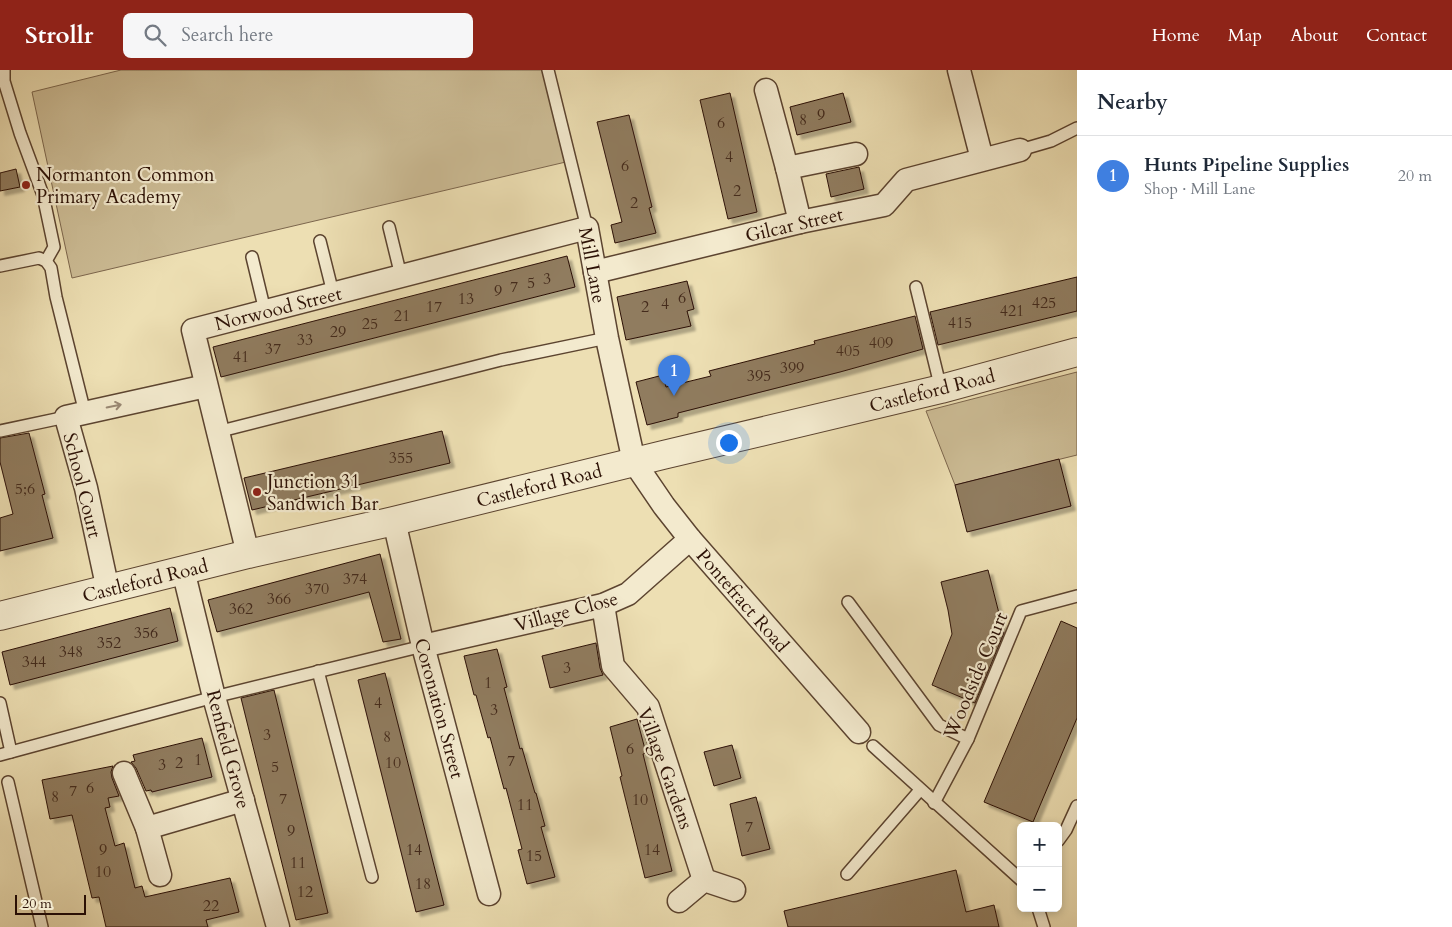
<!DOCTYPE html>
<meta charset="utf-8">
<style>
body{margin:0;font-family:Cardo,serif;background:#f6f6f7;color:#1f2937}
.controls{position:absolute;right:15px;bottom:15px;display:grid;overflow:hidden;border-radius:8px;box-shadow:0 2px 8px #0003}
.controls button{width:45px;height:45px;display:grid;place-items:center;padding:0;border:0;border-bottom:1px solid #e0e1e3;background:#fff;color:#1f2937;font:25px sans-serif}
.scale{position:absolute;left:15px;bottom:12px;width:71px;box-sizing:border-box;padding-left:5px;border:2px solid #2b1005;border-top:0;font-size:14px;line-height:18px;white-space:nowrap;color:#2b1005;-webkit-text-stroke:4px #f3eace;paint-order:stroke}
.you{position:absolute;left:728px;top:372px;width:18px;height:18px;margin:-12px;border:4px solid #fff;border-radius:50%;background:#1a73e8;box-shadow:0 0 0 8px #1a73e833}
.badge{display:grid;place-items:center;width:32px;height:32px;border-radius:50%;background:#8f2418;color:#fff;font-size:16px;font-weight:700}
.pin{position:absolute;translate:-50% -41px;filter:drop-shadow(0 1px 2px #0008)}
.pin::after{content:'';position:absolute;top:26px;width:18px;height:15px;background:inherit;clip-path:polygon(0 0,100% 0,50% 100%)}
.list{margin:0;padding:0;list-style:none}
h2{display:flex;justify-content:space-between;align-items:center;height:65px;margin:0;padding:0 20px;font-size:21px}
h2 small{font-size:16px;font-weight:400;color:#747a83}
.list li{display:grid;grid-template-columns:32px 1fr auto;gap:15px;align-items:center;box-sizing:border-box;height:80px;padding:0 20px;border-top:1px solid #e0e1e3}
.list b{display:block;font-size:19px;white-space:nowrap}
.list p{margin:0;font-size:16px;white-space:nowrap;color:#747a83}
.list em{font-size:16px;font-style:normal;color:#747a83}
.icon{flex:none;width:28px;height:28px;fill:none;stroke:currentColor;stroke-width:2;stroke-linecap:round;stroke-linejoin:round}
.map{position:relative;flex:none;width:1077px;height:857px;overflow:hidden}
header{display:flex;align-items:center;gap:30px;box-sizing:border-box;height:70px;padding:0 25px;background:#8f2418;color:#fff}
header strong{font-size:24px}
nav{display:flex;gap:28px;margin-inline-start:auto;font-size:18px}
.search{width:350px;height:45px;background:#f6f6f7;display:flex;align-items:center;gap:12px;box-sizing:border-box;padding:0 18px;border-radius:8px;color:#747a83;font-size:19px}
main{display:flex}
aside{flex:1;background:#fff}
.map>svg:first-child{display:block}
.green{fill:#ccbc95;stroke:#7c664d}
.building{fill:#907c5f;stroke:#2b1005;filter:url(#shadow)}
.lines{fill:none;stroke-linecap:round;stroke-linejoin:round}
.service-casing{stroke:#5c4430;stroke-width:14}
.minor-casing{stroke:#5c4430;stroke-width:25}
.tertiary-casing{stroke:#5c4430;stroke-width:30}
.service{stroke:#f3eace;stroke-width:11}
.minor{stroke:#f3eace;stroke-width:22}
.tertiary{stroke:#f3eace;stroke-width:28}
.oneway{stroke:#998874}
.poi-dot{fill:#8f2418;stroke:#f3eace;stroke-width:2}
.labels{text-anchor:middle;stroke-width:4.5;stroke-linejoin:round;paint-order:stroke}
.number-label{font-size:16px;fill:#442b1c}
.poi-label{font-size:19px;fill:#2b1005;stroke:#f3eace;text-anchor:start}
.street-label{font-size:19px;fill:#2b1005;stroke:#f3eace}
</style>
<header>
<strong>Strollr</strong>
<div class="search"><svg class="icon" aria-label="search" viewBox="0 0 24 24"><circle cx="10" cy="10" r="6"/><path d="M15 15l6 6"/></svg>Search here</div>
<nav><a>Home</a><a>Map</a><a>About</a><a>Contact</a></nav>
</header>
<main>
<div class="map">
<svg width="1077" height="857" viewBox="0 0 1077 857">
<defs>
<filter id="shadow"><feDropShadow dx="4.5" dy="4.5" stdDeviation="1" flood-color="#0004"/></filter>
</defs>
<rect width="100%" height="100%" fill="#eddfb3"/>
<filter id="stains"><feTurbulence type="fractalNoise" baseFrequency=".004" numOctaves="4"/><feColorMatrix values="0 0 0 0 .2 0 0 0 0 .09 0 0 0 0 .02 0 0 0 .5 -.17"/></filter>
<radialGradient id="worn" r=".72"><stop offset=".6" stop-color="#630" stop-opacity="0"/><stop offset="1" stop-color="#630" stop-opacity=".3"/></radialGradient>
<g class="green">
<polygon points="121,0 548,0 570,91 72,208 32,22"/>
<polygon points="1077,302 1077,385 955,415 926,341"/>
</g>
<g class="building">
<polygon points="730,23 757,142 728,149 700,30"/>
<polygon points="843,23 851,52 797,65 790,37"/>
<polygon points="629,45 652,137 649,138 656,163 615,173 611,155 622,152 597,52"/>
<polygon points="859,97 864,119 831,127 826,104"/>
<polygon points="16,99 20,117 0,121 0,103"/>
<polygon points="567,186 575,217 221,307 213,277"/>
<polygon points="1077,207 1077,241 938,275 930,242"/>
<polygon points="687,211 694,239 687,241 691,256 626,270 617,227"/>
<polygon points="915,246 923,279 840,302 678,343 678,347 647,355 636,312 663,305 666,317 711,306 709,301 815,274 814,271"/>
<polygon points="442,361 450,393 252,440 244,408"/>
<polygon points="29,363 45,424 42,425 53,468 0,481 0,448 13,444 0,392 0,368"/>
<polygon points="1059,389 1071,436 967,462 955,415"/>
<polygon points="380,484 401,569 383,572 369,522 217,562 208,530"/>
<polygon points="988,500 1004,563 975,633 932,615 952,564 948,540 941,512"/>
<polygon points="170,538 178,571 10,615 2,582"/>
<polygon points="1061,551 1077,558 1077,648 1033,752 984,732"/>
<polygon points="596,573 600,598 603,605 550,618 542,586"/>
<polygon points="497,579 507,617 504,618 520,679 522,678 535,723 536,723 545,756 541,757 555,807 527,814 518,780 522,779 506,718 504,719 490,667 488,668 476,625 474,625 464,586"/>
<polygon points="385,603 444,835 416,842 358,610"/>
<polygon points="274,620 328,843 296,850 241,628"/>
<polygon points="637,649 646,683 643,684 672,801 645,808 620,707 622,706 610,657"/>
<polygon points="202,668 212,707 152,722 151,720 146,721 136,698 131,692 135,691 133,685"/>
<polygon points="732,675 741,708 714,716 704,682"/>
<polygon points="113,696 111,702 112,708 119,726 108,728 110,737 105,738 115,776 124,773 135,818 142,816 145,827 230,808 239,842 206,850 208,857 106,857 99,827 92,828 72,745 50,749 42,710"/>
<polygon points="756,727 770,779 742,786 730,734"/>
<polygon points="956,800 966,842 994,835 999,857 788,857 784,841"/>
</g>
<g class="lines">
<g class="service-casing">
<g id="service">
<polyline points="4,0 4,11 20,63 43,125 54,177 46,191"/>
<polyline points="548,0 587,158"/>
<polyline points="1020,80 1051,71 1077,58"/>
<polyline points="389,157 401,206"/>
<polyline points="320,171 333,223"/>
<polyline points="252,187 265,241"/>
<polyline points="0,196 39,188 46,191 51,198 56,227 85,343"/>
<polyline points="916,217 941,319"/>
<polyline points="0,361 66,347"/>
<polyline points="217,362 501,290 607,268"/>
<polyline points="848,532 939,655 968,669"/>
<polyline points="318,601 372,807"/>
<polyline points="0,633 11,682"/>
<polyline points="873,676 1021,810"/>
<polyline points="0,685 214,627 423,576"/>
<polyline points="8,712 42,857"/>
<polyline points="934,733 968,669 1021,541 1077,526"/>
<polyline points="1058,771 1066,760 1077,736"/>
<polyline points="847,804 920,720"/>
<polyline points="1038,838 1044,857"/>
</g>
</g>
<g class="minor-casing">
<g id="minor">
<polyline points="959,0 982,89"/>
<polyline points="766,20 787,98 800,152"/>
<polyline points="787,98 856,84"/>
<polyline points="595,202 800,152 884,135 906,110 1020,80"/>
<polyline points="394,451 423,576 489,824"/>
<polyline points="248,484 193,260 587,158 607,268 634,392 664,436 690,469 859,662"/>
<polyline points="183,500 214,627 278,857"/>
<polyline points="108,520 86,418 66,347 206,316"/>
<polyline points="603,535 613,596 648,637 704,810"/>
<polyline points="423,576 603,535 628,524 690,469"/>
<polyline points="124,703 147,758 160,805"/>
<polyline points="147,758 243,730"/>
<polyline points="679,831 704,810 734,820"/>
</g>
</g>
<g class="tertiary-casing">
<polyline id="tertiary" points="0,546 248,484 394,451 663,385 941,319 1077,282"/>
</g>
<use href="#service" class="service"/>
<use href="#minor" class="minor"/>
<use href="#tertiary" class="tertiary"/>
</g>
<defs><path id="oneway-shaft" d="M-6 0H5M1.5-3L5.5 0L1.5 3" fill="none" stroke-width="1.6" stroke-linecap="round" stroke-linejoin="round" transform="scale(1.25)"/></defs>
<use class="oneway" href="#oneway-shaft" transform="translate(114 336) rotate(-12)"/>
<g class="poi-dot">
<circle cx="26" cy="115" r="5"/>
<circle cx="257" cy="422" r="5"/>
</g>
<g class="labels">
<g class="number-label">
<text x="821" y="50">9</text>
<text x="803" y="55">8</text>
<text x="721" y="58">6</text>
<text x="729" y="92">4</text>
<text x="625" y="101">6</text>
<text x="737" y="126">2</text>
<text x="634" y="138">2</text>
<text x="547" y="214">3</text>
<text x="531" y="218">5</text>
<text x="514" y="222">7</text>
<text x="498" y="226">9</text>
<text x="682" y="233">6</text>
<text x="466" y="234">13</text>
<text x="1044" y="238">425</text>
<text x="665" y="239">4</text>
<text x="434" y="242">17</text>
<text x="645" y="242">2</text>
<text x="1012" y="246">421</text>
<text x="402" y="251">21</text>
<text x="960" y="258">415</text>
<text x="370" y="259">25</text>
<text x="338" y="267">29</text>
<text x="305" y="275">33</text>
<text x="881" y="278">409</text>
<text x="273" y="284">37</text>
<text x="848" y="286">405</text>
<text x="241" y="292">41</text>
<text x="792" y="303">399</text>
<text x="759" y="311">395</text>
<text x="401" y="393">355</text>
<text x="25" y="424">5;6</text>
<text x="355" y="514">374</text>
<text x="317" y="524">370</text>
<text x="279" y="534">366</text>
<text x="241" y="544">362</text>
<text x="146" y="568">356</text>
<text x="109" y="578">352</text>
<text x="71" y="587">348</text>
<text x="34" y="597">344</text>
<text x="567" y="603">3</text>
<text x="488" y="618">1</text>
<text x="378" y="638">4</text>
<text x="494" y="645">3</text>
<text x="267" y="670">3</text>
<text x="387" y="672">8</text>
<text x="630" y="684">6</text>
<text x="198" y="695">1</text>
<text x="511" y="696">7</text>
<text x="179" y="698">2</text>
<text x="393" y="698">10</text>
<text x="162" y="700">3</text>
<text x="275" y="702">5</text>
<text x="90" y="723">6</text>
<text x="73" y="726">7</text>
<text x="55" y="732">8</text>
<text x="283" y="734">7</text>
<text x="640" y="735">10</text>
<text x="525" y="740">11</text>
<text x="749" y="762">7</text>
<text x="291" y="766">9</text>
<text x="103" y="785">9</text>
<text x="414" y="785">14</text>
<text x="652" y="785">14</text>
<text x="534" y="791">15</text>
<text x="298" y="798">11</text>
<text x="103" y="807">10</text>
<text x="423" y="819">18</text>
<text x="305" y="827">12</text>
<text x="211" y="841">22</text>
</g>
<g class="poi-label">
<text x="36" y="111">Normanton Common<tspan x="36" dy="22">Primary Academy</tspan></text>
<text x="267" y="418">Junction 31<tspan x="267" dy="22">Sandwich Bar</tspan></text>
</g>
<g class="street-label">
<text transform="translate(794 154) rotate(-13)" y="7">Gilcar Street</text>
<text transform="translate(593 195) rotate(79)" y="7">Mill Lane</text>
<text transform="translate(278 238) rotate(-14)" y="7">Norwood Street</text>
<text transform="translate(932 320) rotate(-14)" y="7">Castleford Road</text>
<text transform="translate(83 415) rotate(76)" y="7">School Court</text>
<text transform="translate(539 415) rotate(-14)" y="7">Castleford Road</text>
<text transform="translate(145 510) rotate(-14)" y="7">Castleford Road</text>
<text transform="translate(743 530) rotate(49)" y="7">Pontefract Road</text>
<text transform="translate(566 541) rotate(-15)" y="7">Village Close</text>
<text transform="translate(975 605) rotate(-67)" y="7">Woodside Court</text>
<text transform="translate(440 638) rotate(75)" y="7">Coronation Street</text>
<text transform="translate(229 679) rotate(75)" y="7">Renfield Grove</text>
<text transform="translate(666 698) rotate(70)" y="7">Village Gardens</text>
</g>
</g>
<rect width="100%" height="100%" filter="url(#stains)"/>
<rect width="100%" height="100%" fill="url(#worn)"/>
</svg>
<div class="controls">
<button>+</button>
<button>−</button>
</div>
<div class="scale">20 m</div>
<div class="you"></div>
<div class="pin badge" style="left:674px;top:326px;background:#3f7fe0">1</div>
</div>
<aside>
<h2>Nearby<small></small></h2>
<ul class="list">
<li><span class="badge" style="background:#3f7fe0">1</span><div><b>Hunts Pipeline Supplies</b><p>Shop · Mill Lane</p></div><em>20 m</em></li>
</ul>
</aside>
</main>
